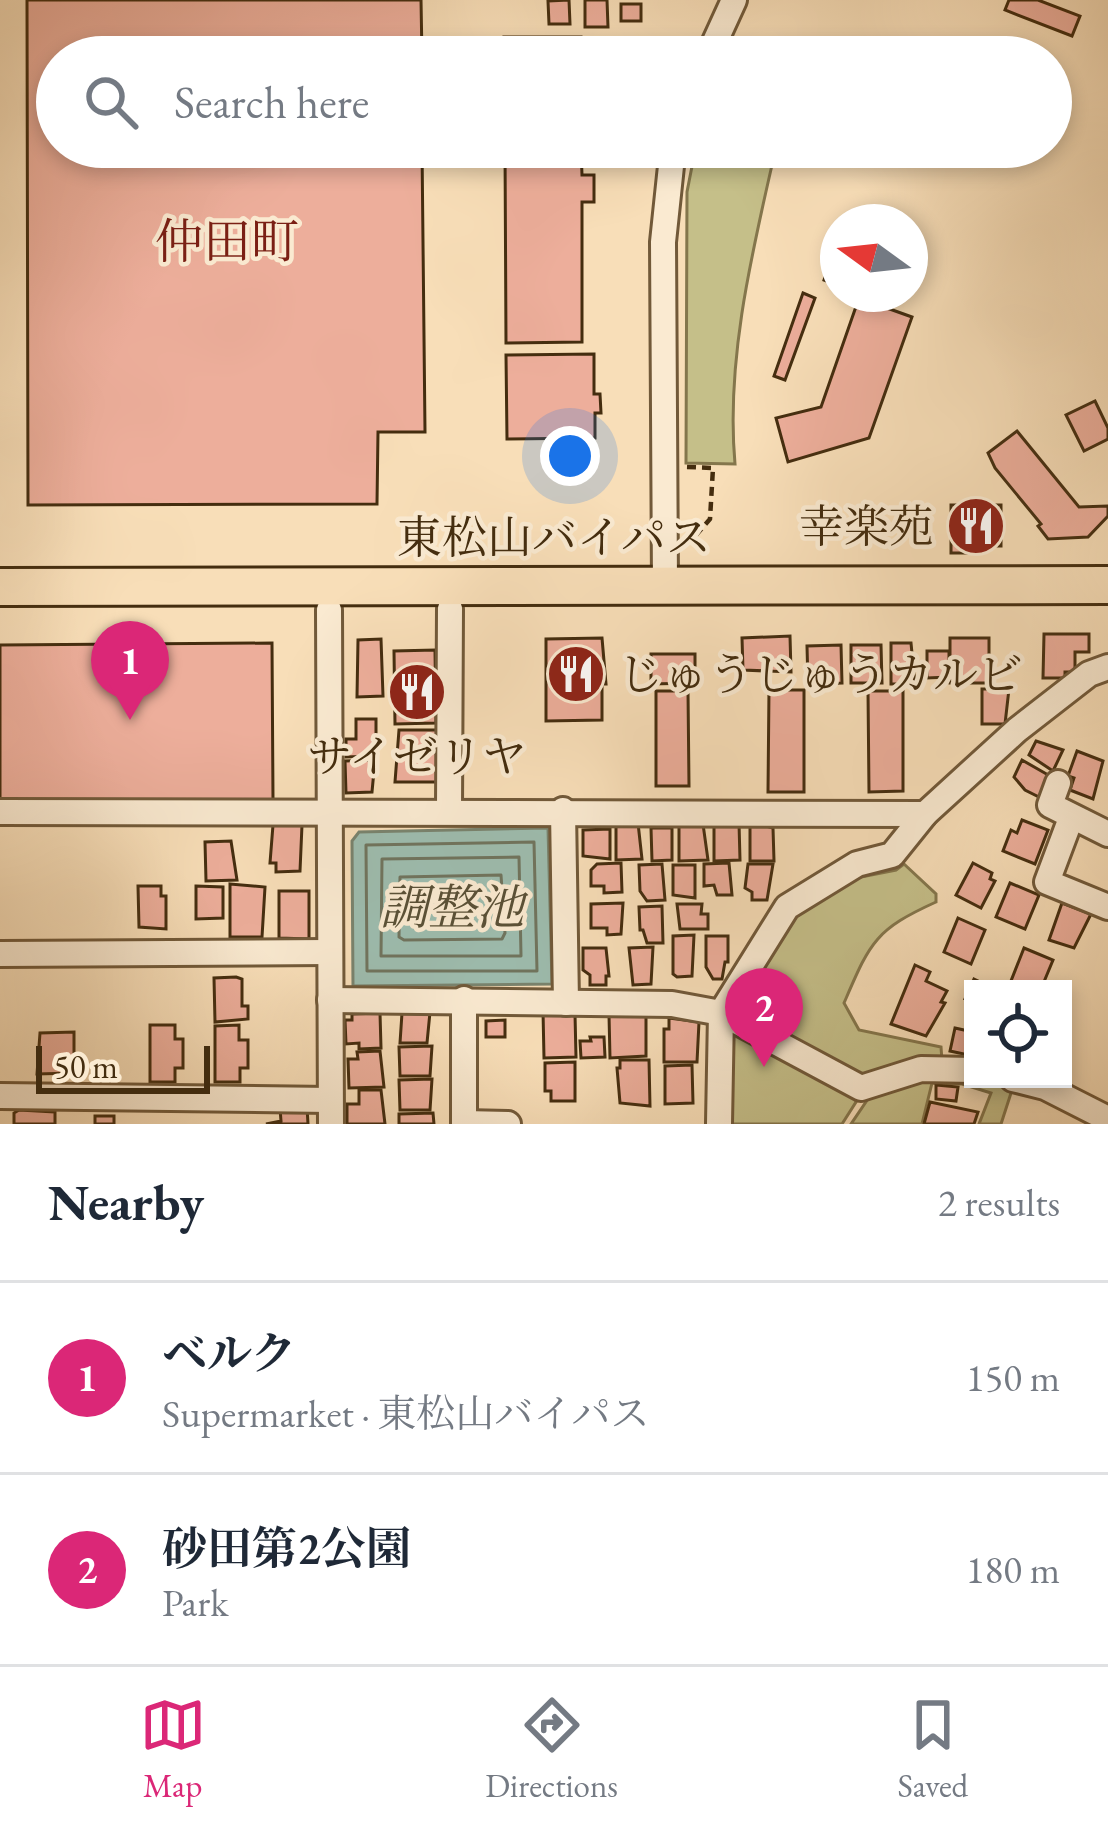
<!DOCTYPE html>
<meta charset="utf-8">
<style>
body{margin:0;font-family:"EB Garamond","Noto Serif JP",serif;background:#f6f6f7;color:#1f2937}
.controls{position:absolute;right:36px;bottom:36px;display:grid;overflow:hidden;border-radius:0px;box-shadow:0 6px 18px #0003}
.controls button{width:108px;height:108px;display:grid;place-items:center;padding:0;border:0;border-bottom:3px solid #e0e1e3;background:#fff;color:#1f2937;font:60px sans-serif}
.compass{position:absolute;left:820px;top:204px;width:108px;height:108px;border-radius:50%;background:#fff;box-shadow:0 6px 18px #0003;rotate:285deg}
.scale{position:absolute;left:36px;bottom:30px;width:174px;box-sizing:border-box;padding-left:12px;border:6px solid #442d0f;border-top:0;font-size:33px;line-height:42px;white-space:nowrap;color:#442d0f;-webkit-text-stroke:9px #faead1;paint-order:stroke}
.you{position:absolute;left:570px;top:456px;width:42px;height:42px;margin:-30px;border:9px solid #fff;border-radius:50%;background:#1a73e8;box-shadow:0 0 0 18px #1a73e833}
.badge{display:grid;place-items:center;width:78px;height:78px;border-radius:50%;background:#db2777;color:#fff;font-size:39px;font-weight:700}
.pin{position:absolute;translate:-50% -99px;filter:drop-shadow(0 3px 6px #0008)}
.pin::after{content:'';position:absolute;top:63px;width:42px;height:36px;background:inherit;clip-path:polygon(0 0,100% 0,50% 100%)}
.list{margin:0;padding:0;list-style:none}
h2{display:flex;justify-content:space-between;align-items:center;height:156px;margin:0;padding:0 48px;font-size:51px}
h2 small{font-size:39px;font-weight:400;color:#747a83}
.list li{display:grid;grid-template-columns:78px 1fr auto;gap:36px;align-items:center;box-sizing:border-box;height:192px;padding:0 48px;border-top:3px solid #e0e1e3}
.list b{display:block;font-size:45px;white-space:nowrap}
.list p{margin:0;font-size:39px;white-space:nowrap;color:#747a83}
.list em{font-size:39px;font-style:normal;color:#747a83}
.icon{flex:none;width:66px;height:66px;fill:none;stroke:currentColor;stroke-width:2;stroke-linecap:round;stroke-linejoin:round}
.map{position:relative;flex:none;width:1108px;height:1124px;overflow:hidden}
.search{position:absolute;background:#fff;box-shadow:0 6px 18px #0003;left:36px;right:36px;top:36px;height:132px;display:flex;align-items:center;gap:30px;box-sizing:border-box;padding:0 42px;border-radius:66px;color:#747a83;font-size:45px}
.sheet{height:540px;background:#fff}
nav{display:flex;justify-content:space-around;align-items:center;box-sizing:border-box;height:168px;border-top:3px solid #e0e1e3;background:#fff;font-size:33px;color:#747a83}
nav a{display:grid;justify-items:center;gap:6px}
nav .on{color:#db2777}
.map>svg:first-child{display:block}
.green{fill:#c5bf89;stroke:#84764c;stroke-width:3}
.water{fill:#9dbcae;stroke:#79836e;stroke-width:3}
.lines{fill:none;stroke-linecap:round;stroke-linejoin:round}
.shore{stroke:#70745e;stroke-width:3}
.building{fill:#edae9b;stroke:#442d0f;stroke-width:3}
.minor-casing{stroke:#715939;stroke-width:30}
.highway-casing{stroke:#442d0f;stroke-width:42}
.path{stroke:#442d0f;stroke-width:4.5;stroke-dasharray:9 6;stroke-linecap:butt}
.minor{stroke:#faead1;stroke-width:24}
.highway{stroke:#f8deb8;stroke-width:36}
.labels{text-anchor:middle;stroke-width:9;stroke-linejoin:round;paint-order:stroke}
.poi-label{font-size:45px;fill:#442d0f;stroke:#faead1;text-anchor:end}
.street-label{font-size:45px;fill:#442d0f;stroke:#faead1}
.neighbourhood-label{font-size:48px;fill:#7a1f14;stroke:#faead1}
.water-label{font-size:48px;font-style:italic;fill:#5a5137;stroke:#faead1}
</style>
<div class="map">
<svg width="1108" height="1124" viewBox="0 0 1108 1124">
<rect width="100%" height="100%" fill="#f8deb8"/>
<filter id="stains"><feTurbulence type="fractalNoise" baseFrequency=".00167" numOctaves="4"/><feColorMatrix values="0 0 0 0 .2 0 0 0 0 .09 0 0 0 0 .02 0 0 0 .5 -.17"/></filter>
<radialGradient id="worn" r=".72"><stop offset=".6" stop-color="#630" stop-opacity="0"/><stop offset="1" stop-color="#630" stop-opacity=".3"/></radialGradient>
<g class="green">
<path d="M695 151 772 165C750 261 726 365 735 464L686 463 687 192Z"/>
<path d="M904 864 936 894V902C874 930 870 943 844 1003L859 1030 941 1047 942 1061 861 1077 744 1013 755 982 791 920 856 878 896 870Z"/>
<polygon points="736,1035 853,1093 856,1102 842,1124 727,1124 727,1041"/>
<polygon points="923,1074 979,1079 1012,1090 1001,1124 979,1124 991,1093 962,1084 932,1083 922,1124 851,1124 870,1096"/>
</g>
<polygon class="water" points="548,828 552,984 353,986 352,841 359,832"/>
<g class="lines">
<g class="shore">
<polygon points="534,842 537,971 367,971 366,845"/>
<polygon points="519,857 521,956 381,956 382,859"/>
<polygon points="501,875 505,933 502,939 404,940 399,937 400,877"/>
</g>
</g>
<g class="building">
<polygon points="27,0 421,0 422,57 57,57 57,147 422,147 425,432 378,432 377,504 28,505"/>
<polygon points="569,0 570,24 549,24 548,1"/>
<polygon points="585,0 607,0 608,27 585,27"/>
<polygon points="1009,0 1038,0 1080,16 1072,36 1005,10"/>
<rect x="621" y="4" width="20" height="17"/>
<polygon points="504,37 581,37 581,57 505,57"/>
<polygon points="505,147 581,147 582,175 594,175 594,202 582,202 582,342 506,343"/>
<polygon points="828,268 838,272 838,285 824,280"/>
<polygon points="803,293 815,298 785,380 774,376"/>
<polygon points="859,298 912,317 869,438 788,462 776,418 821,407"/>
<polygon points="594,354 594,394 600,394 601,413 595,413 595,438 507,439 506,355"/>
<polygon points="1095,401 1108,428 1108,439 1084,451 1066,415"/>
<polygon points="1017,431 1079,507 1108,506 1108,516 1088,537 1048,539 1038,526 1041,524 995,468 988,453"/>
<polygon points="951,505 1001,505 1001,546 968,546 968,553 951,553"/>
<polygon points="1044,634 1089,634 1089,652 1075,652 1075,672 1065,672 1065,678 1043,678"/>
<polygon points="790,636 791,672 743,670 742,638"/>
<polygon points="602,638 606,684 602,684 602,720 546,721 546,639"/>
<rect x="950" y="638" width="39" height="45"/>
<polygon points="381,639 383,696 357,697 358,640"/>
<polygon points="272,643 273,800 0,803 0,645"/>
<polygon points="891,643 911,643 915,684 891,684"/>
<polygon points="841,645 842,683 808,684 807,646"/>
<polygon points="851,645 881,645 882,683 851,683"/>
<polygon points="435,650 436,723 395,724 394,651"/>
<polygon points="927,651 949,651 949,677 927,678"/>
<polygon points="651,654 695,654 695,683 651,684"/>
<polygon points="982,689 1009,689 1005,724 982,724"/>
<polygon points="769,690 804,690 804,792 768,792"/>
<polygon points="656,691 688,691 689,786 656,786"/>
<polygon points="868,691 903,691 903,791 869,792"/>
<polygon points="356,719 376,719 376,756 346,757 346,739 356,739"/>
<polygon points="399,730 439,730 439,782 395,782"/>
<polygon points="1036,741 1063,750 1053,771 1029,755"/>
<polygon points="1077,751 1103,761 1093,799 1070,790 1074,778 1068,776"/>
<polygon points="375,760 372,792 346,793 345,761"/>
<polygon points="1022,760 1050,776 1039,797 1025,790 1014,777"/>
<polygon points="679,820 703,824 708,860 679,861"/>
<polygon points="1022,820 1048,830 1035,864 1003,851 1011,830 1017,833"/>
<polygon points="714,821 739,823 740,860 714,861"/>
<polygon points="638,823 642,859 616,860 616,824"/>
<polygon points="273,825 302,825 300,871 276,872 276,863 270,863"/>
<polygon points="762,825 773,828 774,861 750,861 750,826"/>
<polygon points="651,828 672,828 672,860 652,861"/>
<polygon points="610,829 610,859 583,856 583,830"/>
<polygon points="231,841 237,880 206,881 205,842"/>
<polygon points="621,863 622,892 604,893 604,886 591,886 591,870 597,864"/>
<polygon points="729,863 732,895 717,895 714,885 704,886 704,864"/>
<polygon points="973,863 992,873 990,879 995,881 981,908 956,895"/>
<polygon points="662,864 665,900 647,901 640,891 639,865"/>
<polygon points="748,864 773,864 767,900 752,900 752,892 745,888"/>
<polygon points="673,865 695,865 695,898 673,895"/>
<polygon points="1010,883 1039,895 1025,929 996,917"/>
<polygon points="230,884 265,887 262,937 230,937"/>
<polygon points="138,886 161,886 161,896 166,896 166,929 139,927"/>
<polygon points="196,886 223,887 223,918 196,919"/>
<polygon points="279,891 309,891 309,939 279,938"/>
<polygon points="623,903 621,934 607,935 607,928 591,928 591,904"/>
<polygon points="1062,903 1091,914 1074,948 1049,940"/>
<polygon points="677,904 702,904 701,914 708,914 708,929 680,929"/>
<polygon points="662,906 663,943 647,943 643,930 640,930 639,907"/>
<polygon points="958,918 985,930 971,964 944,952"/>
<polygon points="694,935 692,976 677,977 673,974 673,936"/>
<polygon points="706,936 728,936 728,962 725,962 722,979 713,979 706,967"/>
<polygon points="653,947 651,984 633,985 629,948"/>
<polygon points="583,948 606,948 609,976 606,976 606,985 590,985 590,975 583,970"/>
<polygon points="1024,948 1053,960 1041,989 1009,986"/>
<polygon points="915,965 930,972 926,981 947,991 941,1002 945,1003 926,1036 891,1024"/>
<polygon points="236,977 242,979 242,1006 248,1006 248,1019 215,1022 214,978"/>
<polygon points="974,979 995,989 973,989 973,1002 965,999"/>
<polygon points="543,1011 575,1014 576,1057 544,1058"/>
<polygon points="430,1012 427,1043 400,1043 402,1013"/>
<polygon points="380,1013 381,1048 359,1049 359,1043 346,1044 345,1020 352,1020 352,1014"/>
<polygon points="646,1014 646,1056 610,1058 609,1015"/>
<polygon points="669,1018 699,1022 697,1062 664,1062 664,1029 669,1029"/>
<polygon points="505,1020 505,1037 486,1037 486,1021"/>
<polygon points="150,1025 175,1025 175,1039 183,1039 183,1068 175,1068 175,1082 150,1082"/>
<polygon points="239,1025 239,1040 248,1040 248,1068 240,1068 240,1082 215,1082 215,1026"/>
<polygon points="955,1028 973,1032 973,1056 950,1051"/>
<polygon points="74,1032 74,1073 37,1074 40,1033"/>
<polygon points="590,1037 604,1037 605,1057 581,1058 580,1041 591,1041"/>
<polygon points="432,1046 430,1076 400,1076 399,1047"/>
<polygon points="380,1051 384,1087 349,1088 348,1059 358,1059 357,1052"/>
<polygon points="620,1060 649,1060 650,1106 620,1103 617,1068 620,1068"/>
<polygon points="575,1062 575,1101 551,1101 551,1091 545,1091 545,1063"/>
<polygon points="692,1065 693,1103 665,1104 665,1066"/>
<polygon points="432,1079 430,1110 400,1110 399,1080"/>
<polygon points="936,1085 958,1087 956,1101 936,1099"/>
<polygon points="359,1090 381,1090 385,1124 347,1124 347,1104 359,1104"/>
<polygon points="930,1102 978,1112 974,1124 924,1124"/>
<polygon points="307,1107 308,1124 266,1124 281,1121 280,1108"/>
<polygon points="19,1110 55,1112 55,1124 14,1124 14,1113"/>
<polygon points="433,1113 434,1124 399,1124 399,1114"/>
<rect x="95" y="1116" width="19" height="8"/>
</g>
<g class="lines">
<g class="minor-casing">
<g id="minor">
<polyline points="708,57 734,0"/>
<polyline points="665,584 663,242 673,147"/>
<polyline points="329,610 331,1124"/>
<polyline points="1058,783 1050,805 1108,834"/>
<polyline points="449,810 450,609"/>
<polyline points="563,810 566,1003"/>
<polyline points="0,812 925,814"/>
<polyline points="1071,818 1047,882 1108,907"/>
<polyline points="0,954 329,952"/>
<polyline points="330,1000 672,1004 721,1013 861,1088 921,1069 973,1070"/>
<polyline points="1013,1079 1045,1087 1108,1119"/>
<polyline points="0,1096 330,1100"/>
<polyline points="464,1123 508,1124"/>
<polyline points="464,1124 464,999"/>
<polyline points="719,1124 721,1013 787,907 857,864 892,855 925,814 1017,730 1089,674 1108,667"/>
</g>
</g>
<g class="highway-casing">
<polyline id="highway" points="0,587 1108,585"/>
</g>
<polyline class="path" points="687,467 713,468 710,519 690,542"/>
<use href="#minor" class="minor"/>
<use href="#highway" class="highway"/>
</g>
<defs>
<g id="restaurant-disc" transform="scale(3)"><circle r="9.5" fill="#8f2418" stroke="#faead1"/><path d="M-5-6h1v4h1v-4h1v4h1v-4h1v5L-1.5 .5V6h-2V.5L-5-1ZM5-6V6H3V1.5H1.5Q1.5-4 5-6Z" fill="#fff"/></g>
</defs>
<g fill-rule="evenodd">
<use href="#restaurant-disc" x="976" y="526"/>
<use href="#restaurant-disc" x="576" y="674"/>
<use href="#restaurant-disc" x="417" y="692"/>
</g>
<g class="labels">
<g class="poi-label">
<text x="934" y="542">幸楽苑</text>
<text x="618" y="690" text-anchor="start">じゅうじゅうカルビ</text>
<text x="417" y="772" text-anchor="middle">サイゼリヤ</text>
</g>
<g class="street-label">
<text x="554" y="553">東松山バイパス</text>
</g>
<g class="neighbourhood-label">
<text x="227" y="258">仲田町</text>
</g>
<g class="water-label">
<text x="452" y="924">調整池</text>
</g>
</g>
<rect width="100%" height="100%" filter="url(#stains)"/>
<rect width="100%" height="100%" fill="url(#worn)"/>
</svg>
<div class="controls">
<button><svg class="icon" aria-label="locate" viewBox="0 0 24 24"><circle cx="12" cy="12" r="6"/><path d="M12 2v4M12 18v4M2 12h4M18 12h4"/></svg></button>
</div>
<svg class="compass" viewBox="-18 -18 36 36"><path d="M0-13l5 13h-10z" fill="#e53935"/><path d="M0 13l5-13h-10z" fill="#747a83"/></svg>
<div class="scale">50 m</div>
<div class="you"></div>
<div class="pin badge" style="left:130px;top:720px">1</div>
<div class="pin badge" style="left:764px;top:1067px">2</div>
<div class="search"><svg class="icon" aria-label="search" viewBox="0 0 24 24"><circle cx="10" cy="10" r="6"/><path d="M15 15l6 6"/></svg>Search here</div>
</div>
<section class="sheet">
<h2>Nearby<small>2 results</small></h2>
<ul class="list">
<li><span class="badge">1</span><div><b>ベルク</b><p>Supermarket · 東松山バイパス</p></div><em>150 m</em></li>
<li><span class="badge">2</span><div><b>砂田第2公園</b><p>Park</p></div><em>180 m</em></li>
</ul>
</section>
<nav>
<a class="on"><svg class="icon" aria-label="map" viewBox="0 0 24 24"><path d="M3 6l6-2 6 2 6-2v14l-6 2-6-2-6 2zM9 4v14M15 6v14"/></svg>Map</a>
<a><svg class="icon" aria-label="directions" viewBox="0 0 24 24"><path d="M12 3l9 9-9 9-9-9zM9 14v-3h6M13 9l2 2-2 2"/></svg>Directions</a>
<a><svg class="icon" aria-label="saved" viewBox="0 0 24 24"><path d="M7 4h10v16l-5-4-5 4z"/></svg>Saved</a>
</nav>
